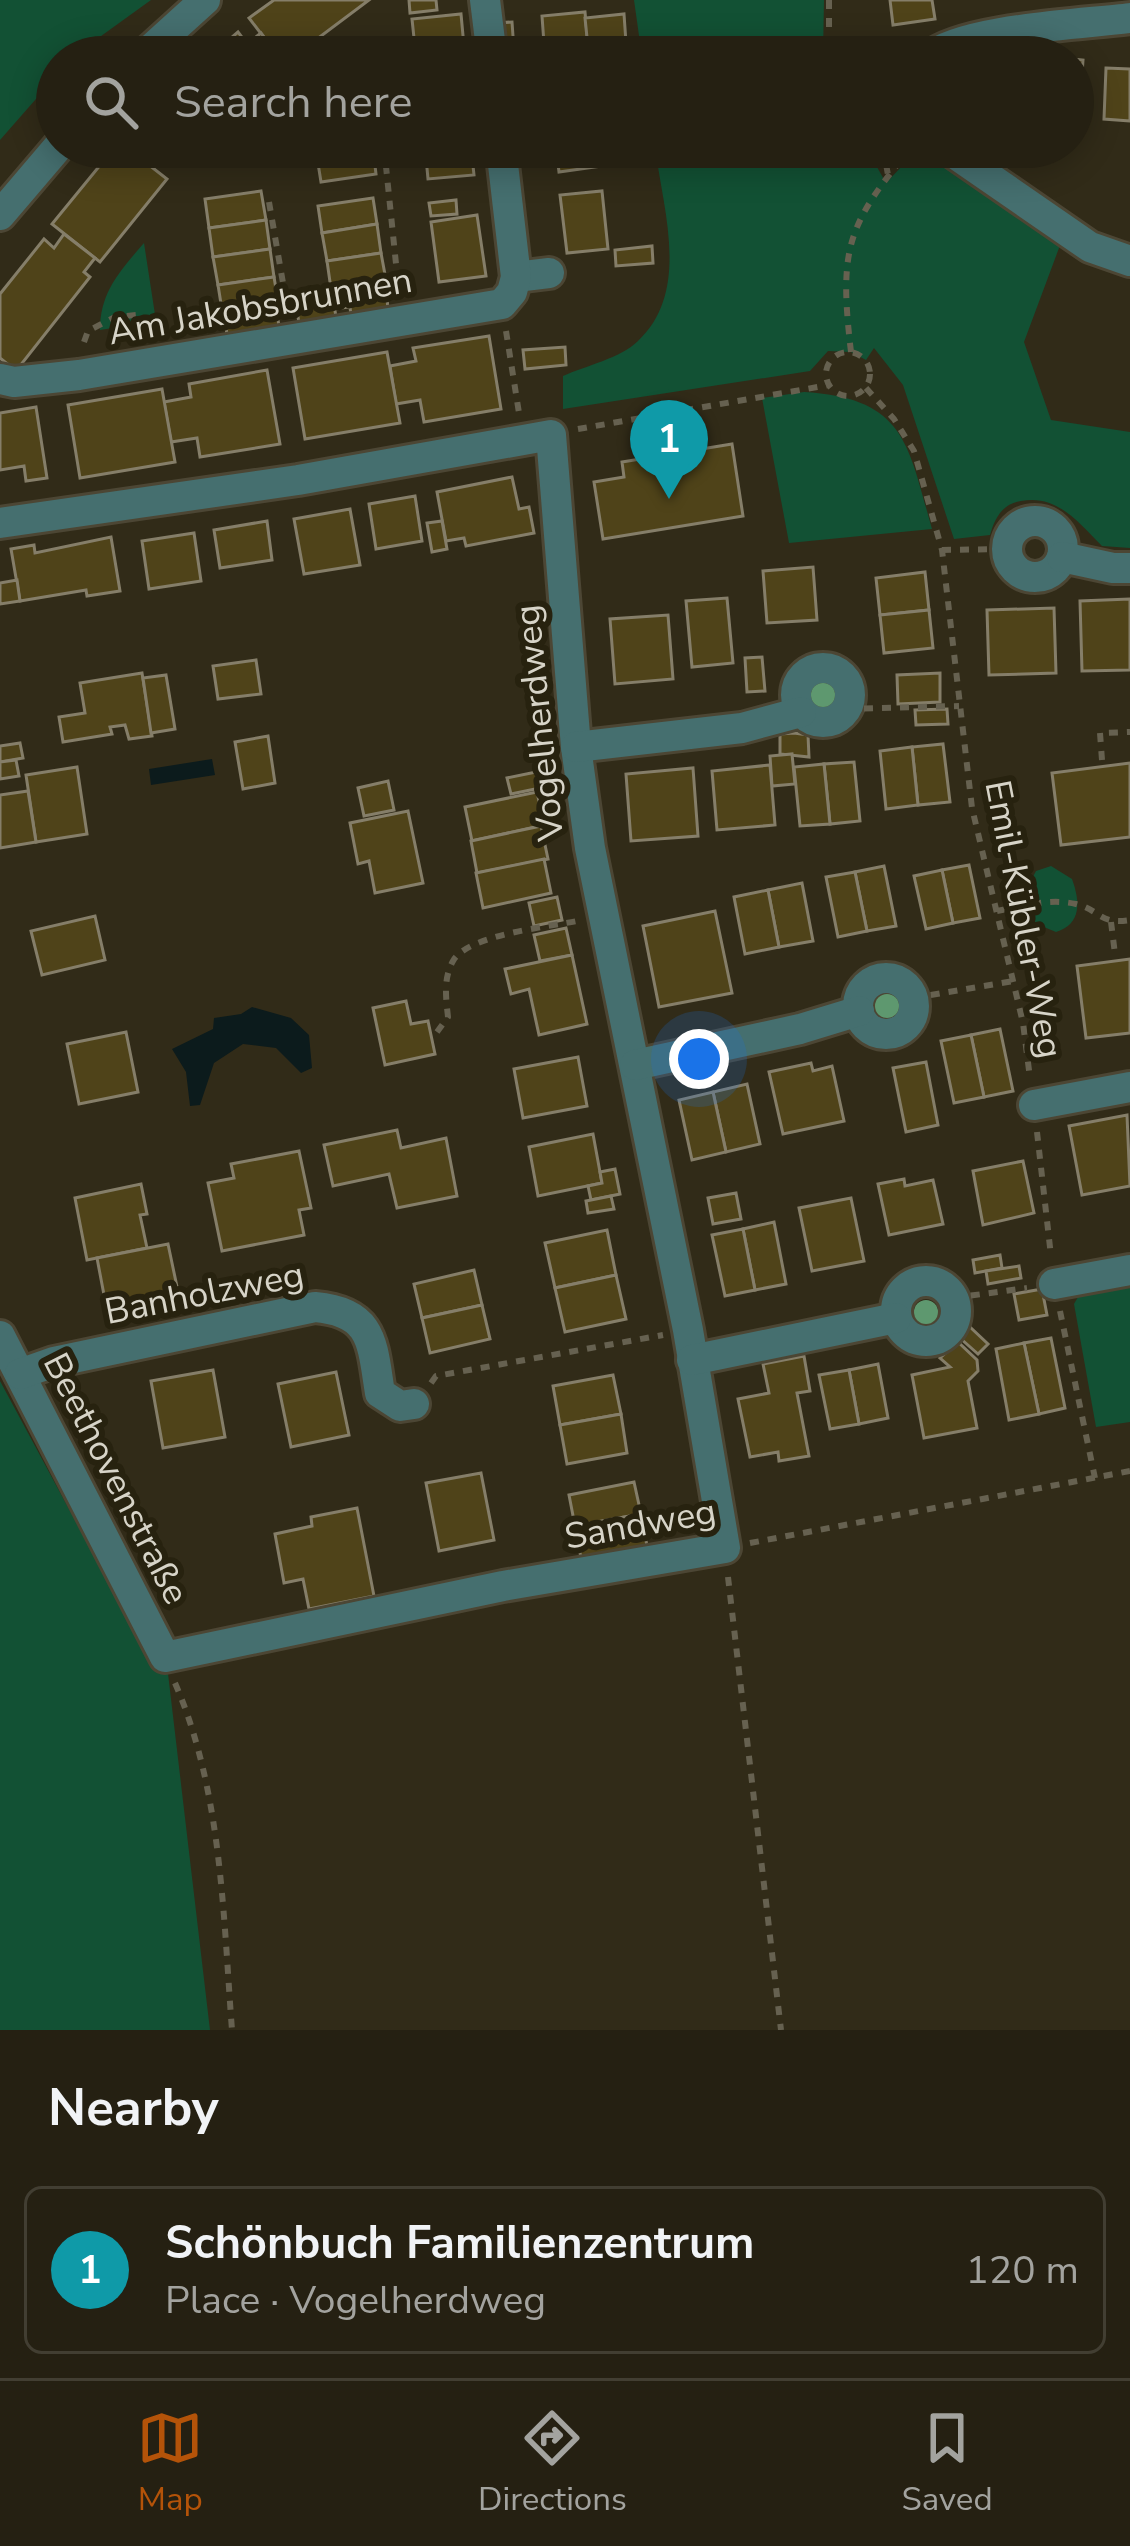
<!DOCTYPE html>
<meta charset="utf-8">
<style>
body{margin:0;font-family:"Nunito Sans",sans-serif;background:#2d281b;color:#f1f3f6}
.you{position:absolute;left:699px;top:1059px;width:42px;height:42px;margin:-30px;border:9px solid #fff;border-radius:50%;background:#1a73e8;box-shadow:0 0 0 18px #1a73e833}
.badge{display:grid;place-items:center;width:78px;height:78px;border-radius:50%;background:#b45309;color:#fff;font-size:39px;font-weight:700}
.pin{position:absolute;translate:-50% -99px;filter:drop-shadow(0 3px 6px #0008)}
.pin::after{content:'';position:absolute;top:63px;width:42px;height:36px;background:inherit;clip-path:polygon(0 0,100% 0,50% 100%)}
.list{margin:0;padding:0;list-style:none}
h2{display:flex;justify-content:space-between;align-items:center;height:156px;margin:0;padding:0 48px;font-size:51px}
h2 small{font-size:39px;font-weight:400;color:#a3a39f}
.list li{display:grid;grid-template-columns:78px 1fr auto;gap:36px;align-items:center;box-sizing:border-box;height:168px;margin:0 24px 24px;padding:0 24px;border:3px solid #423e32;border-radius:18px}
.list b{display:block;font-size:45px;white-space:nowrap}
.list p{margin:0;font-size:39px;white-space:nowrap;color:#a3a39f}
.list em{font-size:39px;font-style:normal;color:#a3a39f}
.icon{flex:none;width:66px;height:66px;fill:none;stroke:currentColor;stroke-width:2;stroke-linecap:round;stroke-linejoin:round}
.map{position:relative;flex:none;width:1130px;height:2030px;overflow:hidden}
.search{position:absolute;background:#252012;box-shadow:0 6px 30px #0003;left:36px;right:36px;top:36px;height:132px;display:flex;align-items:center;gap:30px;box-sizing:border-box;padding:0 42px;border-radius:66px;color:#a3a39f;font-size:45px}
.sheet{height:348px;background:#252012}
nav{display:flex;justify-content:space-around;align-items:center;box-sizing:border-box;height:168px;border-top:3px solid #423e32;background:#252012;font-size:33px;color:#a3a39f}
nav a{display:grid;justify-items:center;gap:6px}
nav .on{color:#b45309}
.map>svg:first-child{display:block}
.green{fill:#125134}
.water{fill:#0c1b1c}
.building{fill:#4f4319;stroke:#857e69;stroke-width:3}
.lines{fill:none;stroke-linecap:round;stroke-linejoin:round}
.minor-casing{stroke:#4c4634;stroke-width:36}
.path{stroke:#666150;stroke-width:6;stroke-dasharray:9 9;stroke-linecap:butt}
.minor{stroke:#456f6f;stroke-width:30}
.tree{fill:#5e986f}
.labels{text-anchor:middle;stroke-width:12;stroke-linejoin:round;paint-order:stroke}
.street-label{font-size:36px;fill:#d7d4c8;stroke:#27220f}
</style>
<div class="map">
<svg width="1130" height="2030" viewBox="0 0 1130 2030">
<rect width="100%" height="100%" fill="#312b18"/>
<g class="green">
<polygon points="0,0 151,0 72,57 57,57 57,75 0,140"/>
<polygon points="634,0 824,0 823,55 859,50 860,57 642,57"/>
<path d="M655 147H874L877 167 886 183 920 147H928L1062 240 1024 342 1051 420 1130 432V548L1102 546C1078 522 1057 494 1021 501 1002 504 995 518 990 535L954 539 903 385 874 348 866 360 851 352 828 351 810 371 563 409V376C585 366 621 358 638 341 691 291 663 210 655 147Z"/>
<path d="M144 243 156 321 100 330C100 292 120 271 144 243Z"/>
<path d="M804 392C906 398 908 445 932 529L789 543 762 398Z"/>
<path d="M1051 866 1072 879C1080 901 1082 924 1056 932L1034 923 1025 892 1036 871Z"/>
<polygon points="1130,1281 1130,1422 1096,1427 1074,1304 1082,1290"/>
<polygon points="0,1381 154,1667 167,1665 210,2030 0,2030"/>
</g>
<g class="water">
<polygon points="212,759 215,775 151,785 149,769"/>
<polygon points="252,1007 291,1018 309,1035 312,1068 301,1073 276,1048 243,1044 214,1063 200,1105 190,1106 186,1072 172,1049 213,1029 214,1018 241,1014"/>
</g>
<g class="building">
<polygon points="274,0 369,0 293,57 279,57 249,18"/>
<polygon points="409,0 436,0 437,10 410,13"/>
<polygon points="890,0 932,0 935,19 893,25"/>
<polygon points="585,12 589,57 545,57 542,16"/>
<polygon points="461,14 465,57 416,57 412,19"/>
<polygon points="624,14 627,57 589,57 585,18"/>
<polygon points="512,22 514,50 498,51 496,23"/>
<polygon points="238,32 247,44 261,33 279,57 209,57"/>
<polygon points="1073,59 1083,60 1080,104 1073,103"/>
<polygon points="1106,68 1130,69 1130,121 1104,119"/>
<polygon points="115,147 126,147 167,179 100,262 52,224"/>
<polygon points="316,147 373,147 373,149 317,157"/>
<polygon points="425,147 471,147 474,175 428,179"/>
<polygon points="556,147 600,147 602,166 559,172"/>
<polygon points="373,149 376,174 321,182 317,157"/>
<polygon points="261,191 266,220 209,228 205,199"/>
<polygon points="602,191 608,249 567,253 560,195"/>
<polygon points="373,198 377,224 322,233 318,206"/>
<polygon points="456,200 457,214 431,216 429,203"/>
<polygon points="477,215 486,276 439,282 431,222"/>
<polygon points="266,220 270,249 213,257 209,228"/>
<polygon points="377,224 381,253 327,261 322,233"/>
<polygon points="64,234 95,258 84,272 90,277 16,371 0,358 0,294 44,239 54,248"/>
<polygon points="652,246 653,263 616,266 615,250"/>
<polygon points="270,249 274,277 218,285 213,257"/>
<polygon points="381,253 386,280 331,289 327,261"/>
<polygon points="274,277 278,301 222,310 218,285"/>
<polygon points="385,283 388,308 351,314 347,289"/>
<polygon points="346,290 348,307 336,309 333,291"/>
<polygon points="332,292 336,317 299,323 295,298"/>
<polygon points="275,302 279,326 227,335 224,311"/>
<polygon points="489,336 501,409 424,422 420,400 396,404 390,366 416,361 413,348"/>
<polygon points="565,347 566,365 525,369 523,350"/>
<polygon points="387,352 400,423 305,439 293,368"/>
<polygon points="267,370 280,444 200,457 197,438 171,442 164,402 191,397 189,384"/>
<polygon points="162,389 175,462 80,478 68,405"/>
<polygon points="36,407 47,478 26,481 24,466 0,470 0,413"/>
<polygon points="732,444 743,516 603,539 594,482 624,477 622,462"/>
<polygon points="512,477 519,509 529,507 534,533 466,546 464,538 446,541 437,492"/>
<polygon points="415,496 422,541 376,549 369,504"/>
<polygon points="350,509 360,565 304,574 294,519"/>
<polygon points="267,521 272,560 220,568 214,530"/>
<polygon points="442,521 447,549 432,552 427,523"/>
<polygon points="194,533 201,581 149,589 142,541"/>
<polygon points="111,537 120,591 87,596 86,590 20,601 11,549 34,545 35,553"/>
<polygon points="813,567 817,620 767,623 763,571"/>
<polygon points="925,572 929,610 880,615 876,578"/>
<polygon points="17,580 20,601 0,604 0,583"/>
<polygon points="727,598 733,663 692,667 686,601"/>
<polygon points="1130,599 1130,670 1082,671 1080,601"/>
<polygon points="1054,608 1056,673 989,675 987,610"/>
<polygon points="929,610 933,648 884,653 880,615"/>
<polygon points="668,615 673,679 615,684 610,619"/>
<polygon points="762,657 765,691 747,692 745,658"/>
<polygon points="256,660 261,694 218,699 213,666"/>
<polygon points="142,673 152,736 129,739 125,725 110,727 112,734 63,742 59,717 85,713 80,683"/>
<polygon points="940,673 940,702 898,704 897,675"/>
<polygon points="166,675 175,729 151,733 143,678"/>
<polygon points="947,709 948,724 916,725 915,710"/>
<polygon points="794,733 808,735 809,757 780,754 780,734"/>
<polygon points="268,736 275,783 243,789 235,742"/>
<polygon points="20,743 23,758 0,762 0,746"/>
<polygon points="943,744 950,802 918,805 912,747"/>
<polygon points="912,747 918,805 886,809 880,751"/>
<polygon points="792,754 795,784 772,786 770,756"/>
<polygon points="16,760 19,776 0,779 0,762"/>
<polygon points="854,762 860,821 830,824 824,764"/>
<polygon points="1130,763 1130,837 1061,845 1052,773"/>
<polygon points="824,764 830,824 800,826 794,767"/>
<polygon points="770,765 775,825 717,830 712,771"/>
<polygon points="77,767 87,834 36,842 26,775"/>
<polygon points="693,768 698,836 631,841 626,774"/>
<polygon points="536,772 540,788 511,794 507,778"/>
<polygon points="388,781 394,810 364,816 358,788"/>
<polygon points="28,791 36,842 0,848 0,795"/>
<polygon points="537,792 544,825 472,841 465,807"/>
<polygon points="408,811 423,883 375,893 369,861 358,864 350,823"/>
<polygon points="541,826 548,859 477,873 471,841"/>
<polygon points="544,859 551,893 483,908 476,873"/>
<polygon points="969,865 980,918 953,923 942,870"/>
<polygon points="884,866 896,926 867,931 855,872"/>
<polygon points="942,870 953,923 926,929 914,876"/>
<polygon points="855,872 867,931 838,937 826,877"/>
<polygon points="802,883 813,941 779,947 768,890"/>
<polygon points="768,890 779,947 745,954 734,897"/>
<polygon points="557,897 562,920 534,926 529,903"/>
<polygon points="715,911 732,993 659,1007 643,926"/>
<polygon points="95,916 105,960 42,975 31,931"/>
<polygon points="566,928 572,955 540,961 534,935"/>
<polygon points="572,955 587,1024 539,1035 529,989 511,994 505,969"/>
<polygon points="1130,959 1130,1033 1086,1038 1077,966"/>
<polygon points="406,1001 411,1024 428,1021 435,1054 385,1065 373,1008"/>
<polygon points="1000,1029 1013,1091 984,1097 971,1035"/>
<polygon points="126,1032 138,1092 79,1104 67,1044"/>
<polygon points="971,1035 984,1097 954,1103 941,1041"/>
<polygon points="578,1057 587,1106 523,1118 514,1069"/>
<polygon points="926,1062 938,1125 906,1132 893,1068"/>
<polygon points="811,1063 813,1071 832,1066 844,1121 783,1134 769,1072"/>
<polygon points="747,1084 760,1144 726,1152 713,1092"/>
<polygon points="713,1092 726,1152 692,1160 679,1100"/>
<polygon points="1127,1115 1130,1186 1082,1195 1069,1126"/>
<polygon points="397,1130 401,1148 446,1138 457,1196 397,1208 389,1174 333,1186 324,1145"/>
<polygon points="593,1134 602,1183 538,1196 529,1147"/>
<polygon points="299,1151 311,1208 299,1210 304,1235 222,1251 208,1183 234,1178 231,1164"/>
<polygon points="1023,1161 1034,1213 983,1225 973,1171"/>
<polygon points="615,1169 620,1194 591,1200 588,1186 602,1183 600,1172"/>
<polygon points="904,1179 905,1186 933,1180 943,1224 889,1235 878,1184"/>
<polygon points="141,1184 147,1214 140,1215 147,1248 87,1260 75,1198"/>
<polygon points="736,1193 741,1219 713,1224 708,1198"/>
<polygon points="611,1196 614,1209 588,1213 586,1201"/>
<polygon points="851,1198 864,1261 812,1271 799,1208"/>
<polygon points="774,1222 786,1284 755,1290 743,1229"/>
<polygon points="743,1229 755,1290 725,1296 712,1235"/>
<polygon points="607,1230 616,1275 555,1288 545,1243"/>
<polygon points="168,1244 180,1301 108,1316 97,1258"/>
<polygon points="1000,1255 1002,1268 975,1273 973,1260"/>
<polygon points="1019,1266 1021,1278 988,1284 986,1271"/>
<polygon points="474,1270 482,1305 422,1318 414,1284"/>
<polygon points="616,1275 626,1319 565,1332 555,1288"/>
<polygon points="1042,1289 1047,1315 1019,1320 1014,1294"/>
<polygon points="482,1305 490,1339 430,1353 422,1318"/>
<polygon points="970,1327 988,1344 978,1354 960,1338"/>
<polygon points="1051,1338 1065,1408 1039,1414 1024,1343"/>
<polygon points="958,1342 977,1360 978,1371 968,1381 977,1428 924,1438 912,1375 950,1367 940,1358"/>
<polygon points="1024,1343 1039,1414 1009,1420 996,1349"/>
<polygon points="804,1356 810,1391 797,1393 809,1456 779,1461 778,1452 750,1457 738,1399 769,1393 763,1364"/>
<polygon points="878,1364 888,1418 859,1424 849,1370"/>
<polygon points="213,1370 225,1437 163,1448 151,1381"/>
<polygon points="849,1370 859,1424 830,1429 819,1375"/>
<polygon points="336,1372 349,1435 291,1447 278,1384"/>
<polygon points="613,1375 621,1414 560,1425 553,1386"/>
<polygon points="621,1414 627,1453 567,1464 560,1425"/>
<polygon points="481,1473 494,1540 439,1551 426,1483"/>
<polygon points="634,1482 641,1514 575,1526 569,1495"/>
<polygon points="357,1508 374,1596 309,1609 303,1579 284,1583 275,1534 312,1526 311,1517"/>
<polygon points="641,1514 647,1546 581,1558 575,1526"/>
</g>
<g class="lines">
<g class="minor-casing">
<g id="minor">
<polyline points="485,0 492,57"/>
<polyline points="142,57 205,0"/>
<path d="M930 57C962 29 1084 24 1130 18"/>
<polyline points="945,147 1090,247 1130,261"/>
<polyline points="0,215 58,147"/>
<polyline points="516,277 549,273"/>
<polyline points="0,379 14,382 79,375 502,304 512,292 516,277 501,147"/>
<circle cx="1035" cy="549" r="28"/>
<polyline points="0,523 298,480 551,435 576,747 590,848 688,1330 725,1548 503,1586 165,1657 0,1336"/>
<polyline points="1062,557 1113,568 1130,568"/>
<circle cx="823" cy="695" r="27"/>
<polyline points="576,747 742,728 801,712"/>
<circle cx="886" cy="1006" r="28"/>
<polyline points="635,1065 800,1029 859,1011"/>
<polyline points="1034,1105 1130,1087"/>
<circle cx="926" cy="1311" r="30"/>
<polyline points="1054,1284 1130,1270"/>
<polyline points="692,1360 896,1318"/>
<path d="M20 1374 54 1362 315 1307C374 1312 372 1344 380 1393L400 1406 414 1404"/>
</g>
</g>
<g class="path">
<polyline points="829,0 829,48 907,41"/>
<polyline points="384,147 399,293"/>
<polyline points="883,147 888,175"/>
<polyline points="269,202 288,312"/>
<polyline points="506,331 519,413"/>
<polyline points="84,342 88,331 115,317 136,315"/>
<circle cx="848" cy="374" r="22"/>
<path d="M851 352C839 250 846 225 912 147"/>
<polyline points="866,388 894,419 914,451 942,550 972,808 1023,1023 1030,1078"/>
<polyline points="578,429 829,385"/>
<polyline points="942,550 1007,549"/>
<polyline points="846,709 959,706"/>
<polyline points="1102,760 1100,733 1130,732"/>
<path d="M997 911C1022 906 1050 898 1076 904 1100 910 1100 925 1130 920"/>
<polyline points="1111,922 1115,954"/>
<polyline points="913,998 1014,981"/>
<path d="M437 1032 448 1017C446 998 443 979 453 961 467 935 547 927 577 921"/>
<polyline points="1037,1132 1051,1256"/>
<polyline points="953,1298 1027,1288"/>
<polyline points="1060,1311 1095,1478"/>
<polyline points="431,1383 436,1376 663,1335"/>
<polyline points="750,1543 1130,1471"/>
<polyline points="728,1577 781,2030"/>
<path d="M175 1683C222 1791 223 1914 232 2030"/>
</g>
<use href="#minor" class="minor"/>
</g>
<g class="tree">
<circle cx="823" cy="695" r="12"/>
<circle cx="887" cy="1006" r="12"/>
<circle cx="926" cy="1312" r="12"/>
</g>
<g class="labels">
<g class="street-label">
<text transform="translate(260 305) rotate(-10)" y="13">Am Jakobsbrunnen</text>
<text transform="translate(538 723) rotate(-96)" y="13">Vogelherdweg</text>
<text transform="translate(1025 919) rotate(79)" y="13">Emil-Kübler-Weg</text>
<text transform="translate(204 1292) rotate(-11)" y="13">Banholzweg</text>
<text transform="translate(117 1478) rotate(63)" y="13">Beethovenstraße</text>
<text transform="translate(640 1523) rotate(-10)" y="13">Sandweg</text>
</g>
</g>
</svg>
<div class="you"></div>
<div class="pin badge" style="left:669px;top:499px;background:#0f9aa8">1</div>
<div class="search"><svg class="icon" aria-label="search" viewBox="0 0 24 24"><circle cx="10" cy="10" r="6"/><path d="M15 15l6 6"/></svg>Search here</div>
</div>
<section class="sheet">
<h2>Nearby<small></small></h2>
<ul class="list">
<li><span class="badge" style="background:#0f9aa8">1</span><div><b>Schönbuch Familienzentrum</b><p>Place · Vogelherdweg</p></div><em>120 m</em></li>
</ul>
</section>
<nav>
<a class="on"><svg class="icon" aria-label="map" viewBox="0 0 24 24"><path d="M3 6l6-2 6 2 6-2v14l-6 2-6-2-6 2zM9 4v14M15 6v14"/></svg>Map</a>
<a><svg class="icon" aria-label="directions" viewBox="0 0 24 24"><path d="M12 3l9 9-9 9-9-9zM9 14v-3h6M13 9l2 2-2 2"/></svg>Directions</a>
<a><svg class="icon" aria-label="saved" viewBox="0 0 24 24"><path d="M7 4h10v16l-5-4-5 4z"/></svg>Saved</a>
</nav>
